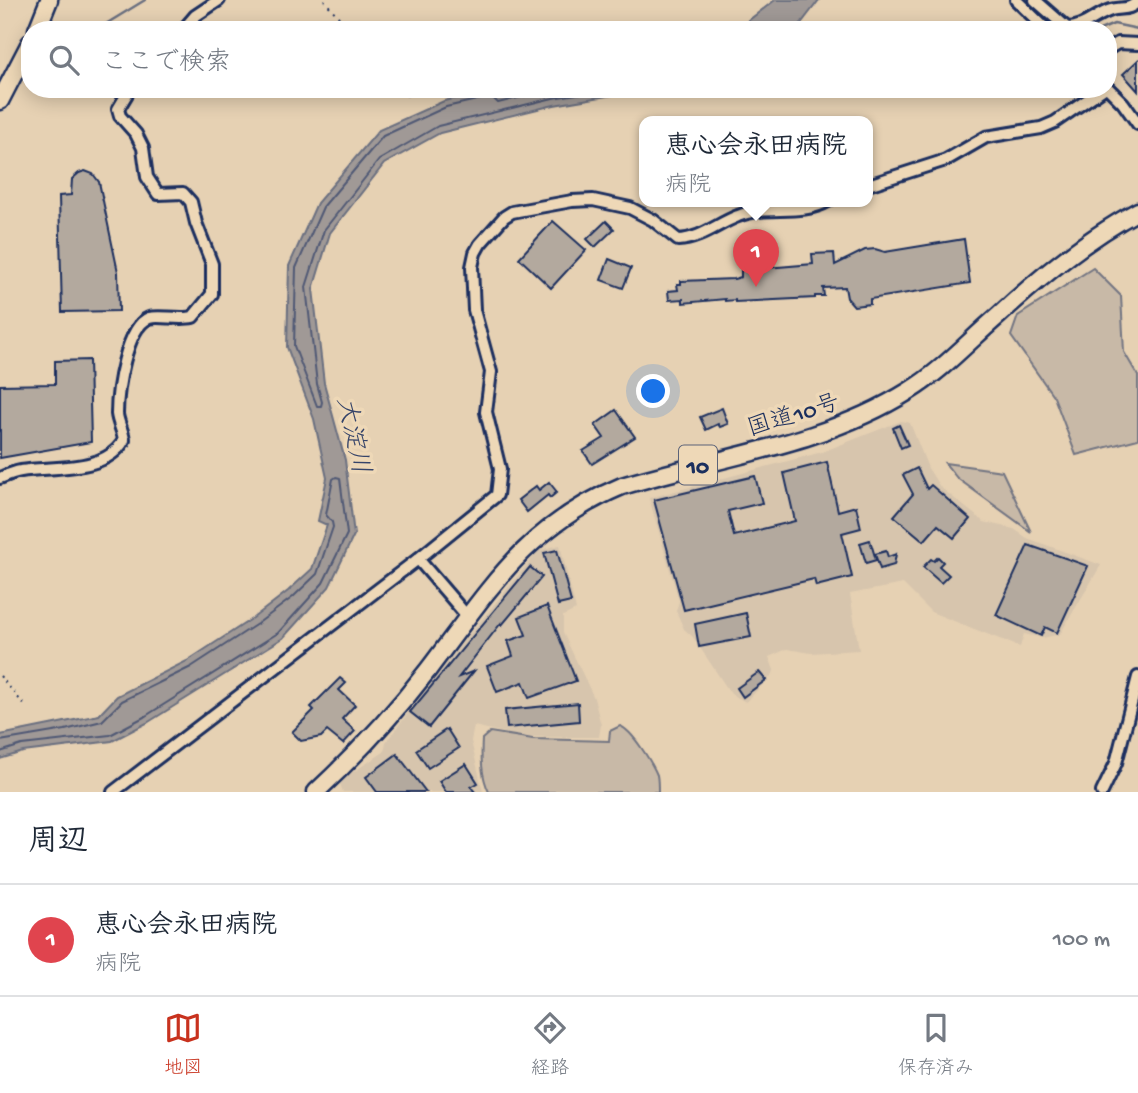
<!DOCTYPE html>
<html lang="ja">
<meta charset="utf-8">
<style>
body{margin:0;font-family:"Gochi Hand","Klee One",sans-serif;background:#f2f2f3;color:#1f2937}
.you{position:absolute;left:654px;top:392px;width:24px;height:24px;margin:-18px;border:5px solid #fff;border-radius:50%;background:#1a73e8;box-shadow:0 0 0 10px #1a73e833}
.badge{display:grid;place-items:center;width:46px;height:46px;border-radius:50%;background:#c8321e;color:#fff;font-size:23px;font-weight:700}
.pin{position:absolute;translate:-50% -58px;filter:drop-shadow(0 2px 4px #0008)}
.pin::after{content:'';position:absolute;top:37px;width:24px;height:21px;background:inherit;clip-path:polygon(0 0,100% 0,50% 100%)}
.popup{position:absolute;left:639px;top:116px;width:234px;height:91px;box-sizing:border-box;display:grid;place-content:center;border-radius:14px;background:#fff;filter:drop-shadow(0 2px 5px #0005);font-size:23px;white-space:nowrap;color:#747a83}
.popup b{font-size:26px;color:#1f2937}
.popup::after{content:'';position:absolute;left:50%;top:100%;margin-left:-14px;border:14px solid transparent;border-top-color:#fff}
.list{margin:0;padding:0;list-style:none}
h2{display:flex;justify-content:space-between;align-items:center;height:91px;margin:0;padding:0 28px;font-size:30px}
h2 small{font-size:23px;font-weight:400;color:#747a83}
.list li{display:grid;grid-template-columns:46px 1fr auto;gap:21px;align-items:center;box-sizing:border-box;height:112px;padding:0 28px;border-top:2px solid #e0e1e3}
.list b{display:block;font-size:26px;white-space:nowrap}
.list p{margin:0;font-size:23px;white-space:nowrap;color:#747a83}
.list em{font-size:23px;font-style:normal;color:#747a83}
.icon{flex:none;width:38px;height:38px;fill:none;stroke:currentColor;stroke-width:2;stroke-linecap:round;stroke-linejoin:round}
.map{position:relative;flex:none;width:1138px;height:792px;overflow:hidden}
.search{position:absolute;background:#fff;box-shadow:0 4px 18px #0003;left:21px;right:21px;top:21px;height:77px;display:flex;align-items:center;gap:18px;box-sizing:border-box;padding:0 24px;border-radius:28px;color:#747a83;font-size:26px}
.sheet{height:203px;background:#fff}
nav{display:flex;justify-content:space-around;align-items:center;box-sizing:border-box;height:98px;border-top:2px solid #e0e1e3;background:#fff;font-size:19px;color:#747a83}
nav a{display:grid;justify-items:center;gap:4px}
nav .on{color:#c8321e}
.map>svg:first-child{display:block}
.built{fill:#d7c5ad}
.green{fill:#c8b9a7;stroke:#727482;stroke-width:2}
.water{fill:#a09996;stroke:#6b6f80;stroke-width:2}
.lines{fill:none;stroke-linecap:round;stroke-linejoin:round}
.shore{stroke:#505974;stroke-width:2}
.stream{stroke:#6b6f80;stroke-width:2.5}
.building{fill:#b3a99e;stroke:#1b2f5e;stroke-width:2}
.minor-casing{stroke:#1b2f5e;stroke-width:16}
.highway-casing{stroke:#1b2f5e;stroke-width:21}
.path{stroke:#1b2f5e;stroke-width:2;stroke-dasharray:2 5;stroke-linecap:butt}
.minor{stroke:#eed8b7;stroke-width:10}
.highway{stroke:#eed8b7;stroke-width:16}
.labels{text-anchor:middle;stroke-width:7;stroke-linejoin:round;paint-order:stroke}
.shield{fill:#eed8b7;stroke:#5a6279;stroke-width:2}
.shield-label{font-size:23px;font-weight:bold;fill:#1b2f5e}
.street-label{font-size:24px;fill:#1b2f5e;stroke:#eed8b7}
.water-label{font-size:26px;font-style:italic;fill:#364469;stroke:#eed8b7}
</style>
<div class="map">
<svg width="1138" height="792" viewBox="0 0 1138 792">
<rect width="100%" height="100%" fill="#e6d1b3"/>
<filter id="ink" filterUnits="userSpaceOnUse"><feTurbulence type="fractalNoise" baseFrequency=".0143" numOctaves="2"/><feDisplacementMap in="SourceGraphic" scale="14" xChannelSelector="R" yChannelSelector="G"/><feConvolveMatrix kernelMatrix="1 2 1 2 8 2 1 2 1" color-interpolation-filters="sRGB"/></filter>
<g filter="url(#ink)">
<g class="built">
<polygon points="901,421 910,423 928,468 940,487 984,522 1014,529 1027,538 1101,565 1060,634 1043,638 1024,634 1020,647 931,612 903,584 850,594 859,650 811,653 787,649 769,657 774,670 773,674 746,702 731,694 693,637 684,629 676,611 679,601 649,498 822,452"/>
<polygon points="560,545 576,610 563,616 563,633 594,698 601,725 599,737 522,737 474,726 471,741 483,792 343,792 339,781 384,752 386,742 449,659 539,550"/>
</g>
<g class="green">
<polygon points="1093,268 1121,296 1124,352 1138,376 1138,439 1076,455 1054,397 1011,336 1018,316"/>
<polygon points="945,463 1002,471 1031,532 957,478"/>
<path d="M620 726C632 730 652 763 657 775 658 780 658 787 658 792H489C481 776 481 757 482 739L490 732 533 739 609 741 610 731Z"/>
</g>
<g class="water">
<polygon points="775,0 819,0 796,30 736,30"/>
<polygon points="493,89 648,89 554,105 440,133 384,164 330,233 313,289 324,383 345,460 354,535 329,587 283,638 147,723 112,741 23,752 0,759 0,735 99,715 117,696 187,661 253,618 288,591 312,569 327,525 318,521 327,478 314,419 287,347 289,266 317,203 379,130 444,101"/>
</g>
<g class="lines">
<g class="shore">
<polyline points="487,89 486,95 481,99 446,107 383,136 323,207 296,268 294,346 317,406 321,406 322,402 317,384 306,287 324,230 379,160 438,126 553,98 606,89"/>
<polyline points="495,89 494,99 498,103 553,89"/>
<polyline points="0,741 65,730 102,721 122,701 191,667 257,624 293,597 317,574 333,527 332,522 326,515 333,479 336,477 340,478 347,534 323,583 278,633 144,717 110,735 22,745 0,752"/>
</g>
<g class="stream">
<polyline points="96,30 145,0"/>
<polyline points="1100,30 1114,24 1138,29"/>
</g>
</g>
<g class="building">
<polygon points="1138,60 1138,91 1123,74"/>
<polygon points="85,171 93,174 99,182 118,272 119,311 62,312 59,196 71,195 72,179 79,173"/>
<polygon points="553,221 586,250 551,288 519,258"/>
<polygon points="606,221 614,229 595,247 587,239"/>
<polygon points="964,239 970,283 870,299 870,304 854,306 847,298 845,287 823,288 824,296 815,296 815,298 735,302 735,300 725,301 725,299 683,303 683,299 669,300 668,291 678,290 677,284 681,284 681,281 734,279 741,277 741,270 813,264 812,254 834,253 835,265 865,250 875,249 885,252"/>
<polygon points="609,259 631,268 623,288 601,280"/>
<polygon points="89,360 91,442 0,458 0,385 55,384 55,361"/>
<polygon points="722,408 728,424 720,427 718,424 706,430 700,417"/>
<polygon points="616,410 635,437 592,464 583,451 604,438 595,425"/>
<polygon points="899,425 908,445 901,448 893,428"/>
<polygon points="827,462 838,511 856,506 861,528 842,533 852,577 816,586 814,579 684,610 654,500 755,476 762,503 728,511 734,536 795,521 784,473"/>
<polygon points="917,468 927,489 931,485 970,519 954,538 938,525 924,541 894,516 913,494 903,475"/>
<polygon points="549,482 557,492 550,498 548,495 527,512 518,500 536,486 539,490"/>
<polygon points="870,540 876,560 866,563 860,543"/>
<polygon points="1028,545 1088,566 1057,633 1045,627 1041,636 996,615"/>
<polygon points="557,550 571,602 558,605 544,553"/>
<polygon points="886,551 888,557 896,554 894,565 880,569 875,554"/>
<polygon points="938,557 943,562 939,566 949,575 941,583 923,567 931,559 934,561"/>
<polygon points="530,567 542,577 502,625 501,623 459,677 474,671 429,727 410,712"/>
<polygon points="547,606 576,681 529,698 523,682 497,692 487,666 513,656 508,641 526,635 519,617"/>
<polygon points="746,613 751,637 699,647 695,624"/>
<polygon points="759,672 766,680 743,697 737,688"/>
<polygon points="340,678 346,683 339,690 355,705 342,719 355,731 343,744 327,731 321,737 301,741 292,732 314,710 311,707"/>
<polygon points="578,703 579,721 507,728 505,710"/>
<polygon points="447,729 459,748 428,768 416,750"/>
<polygon points="397,754 426,792 377,792 366,777"/>
<polygon points="466,764 478,783 471,787 475,792 446,792 439,781"/>
</g>
<g class="lines">
<g class="minor-casing">
<g id="minor">
<polyline points="1016,0 1047,30"/>
<path d="M1035 0 1067 28C1084 28 1095 15 1111 10 1122 7 1129 11 1138 1"/>
<polyline points="183,30 195,16 219,0"/>
<polyline points="1108,49 1118,43 1138,44"/>
<polyline points="1108,88 1123,103 1138,124"/>
<polyline points="868,185 946,160 986,137 1041,128 1055,122 1103,89"/>
<path d="M0 478C7 475 14 472 21 471 53 466 106 473 124 440 123 431 118 423 117 414 117 391 126 327 149 318 157 315 180 320 193 317L212 294V264L196 223 191 202 183 193 158 194 147 177 143 148 136 134 120 116 118 109 130 89"/>
<polyline points="418,559 467,616"/>
<path d="M113 792 418 559 497 495 500 469 486 412 491 372 474 310 472 267 475 253 480 244 504 217 512 212 572 201 593 200 630 208 653 220 678 240C701 239 717 224 738 216 767 204 800 217 828 201"/>
<polyline points="1102,792 1116,763 1138,677"/>
</g>
</g>
<g class="highway-casing">
<g id="highway">
<polyline points="37,30 49,0"/>
<polyline points="0,101 30,43"/>
<path d="M316 792C357 754 394 714 428 670 489 590 525 527 622 486 718 457 823 445 909 391 942 371 969 341 998 316 1041 276 1086 239 1138 211"/>
</g>
</g>
<g class="path">
<polyline points="324,0 350,30"/>
<polyline points="402,89 410,99"/>
<polyline points="0,676 26,707"/>
</g>
<use href="#minor" class="minor"/>
<use href="#highway" class="highway"/>
</g>
</g>
<g class="labels">
<rect class="shield" x="679" y="445.5" width="38" height="39" rx="5"/>
<g class="shield-label">
<text x="698" y="473">10</text>
</g>
<g class="street-label">
<text transform="translate(793 414) rotate(-17)" y="8">国道10号</text>
</g>
<g class="water-label">
<text transform="translate(355 435) rotate(78)" y="9">大淀川</text>
</g>
</g>
</svg>
<div class="you"></div>
<div class="pin badge" style="left:756px;top:287px;background:#e0444e">1</div>
<div class="popup"><b>恵心会永田病院</b>病院</div>
<div class="search"><svg class="icon" aria-label="search" viewBox="0 0 24 24"><circle cx="10" cy="10" r="6"/><path d="M15 15l6 6"/></svg>ここで検索</div>
</div>
<section class="sheet">
<h2>周辺<small></small></h2>
<ul class="list">
<li><span class="badge" style="background:#e0444e">1</span><div><b>恵心会永田病院</b><p>病院</p></div><em>100 m</em></li>
</ul>
</section>
<nav>
<a class="on"><svg class="icon" aria-label="map" viewBox="0 0 24 24"><path d="M3 6l6-2 6 2 6-2v14l-6 2-6-2-6 2zM9 4v14M15 6v14"/></svg>地図</a>
<a><svg class="icon" aria-label="directions" viewBox="0 0 24 24"><path d="M12 3l9 9-9 9-9-9zM9 14v-3h6M13 9l2 2-2 2"/></svg>経路</a>
<a><svg class="icon" aria-label="saved" viewBox="0 0 24 24"><path d="M7 4h10v16l-5-4-5 4z"/></svg>保存済み</a>
</nav>
